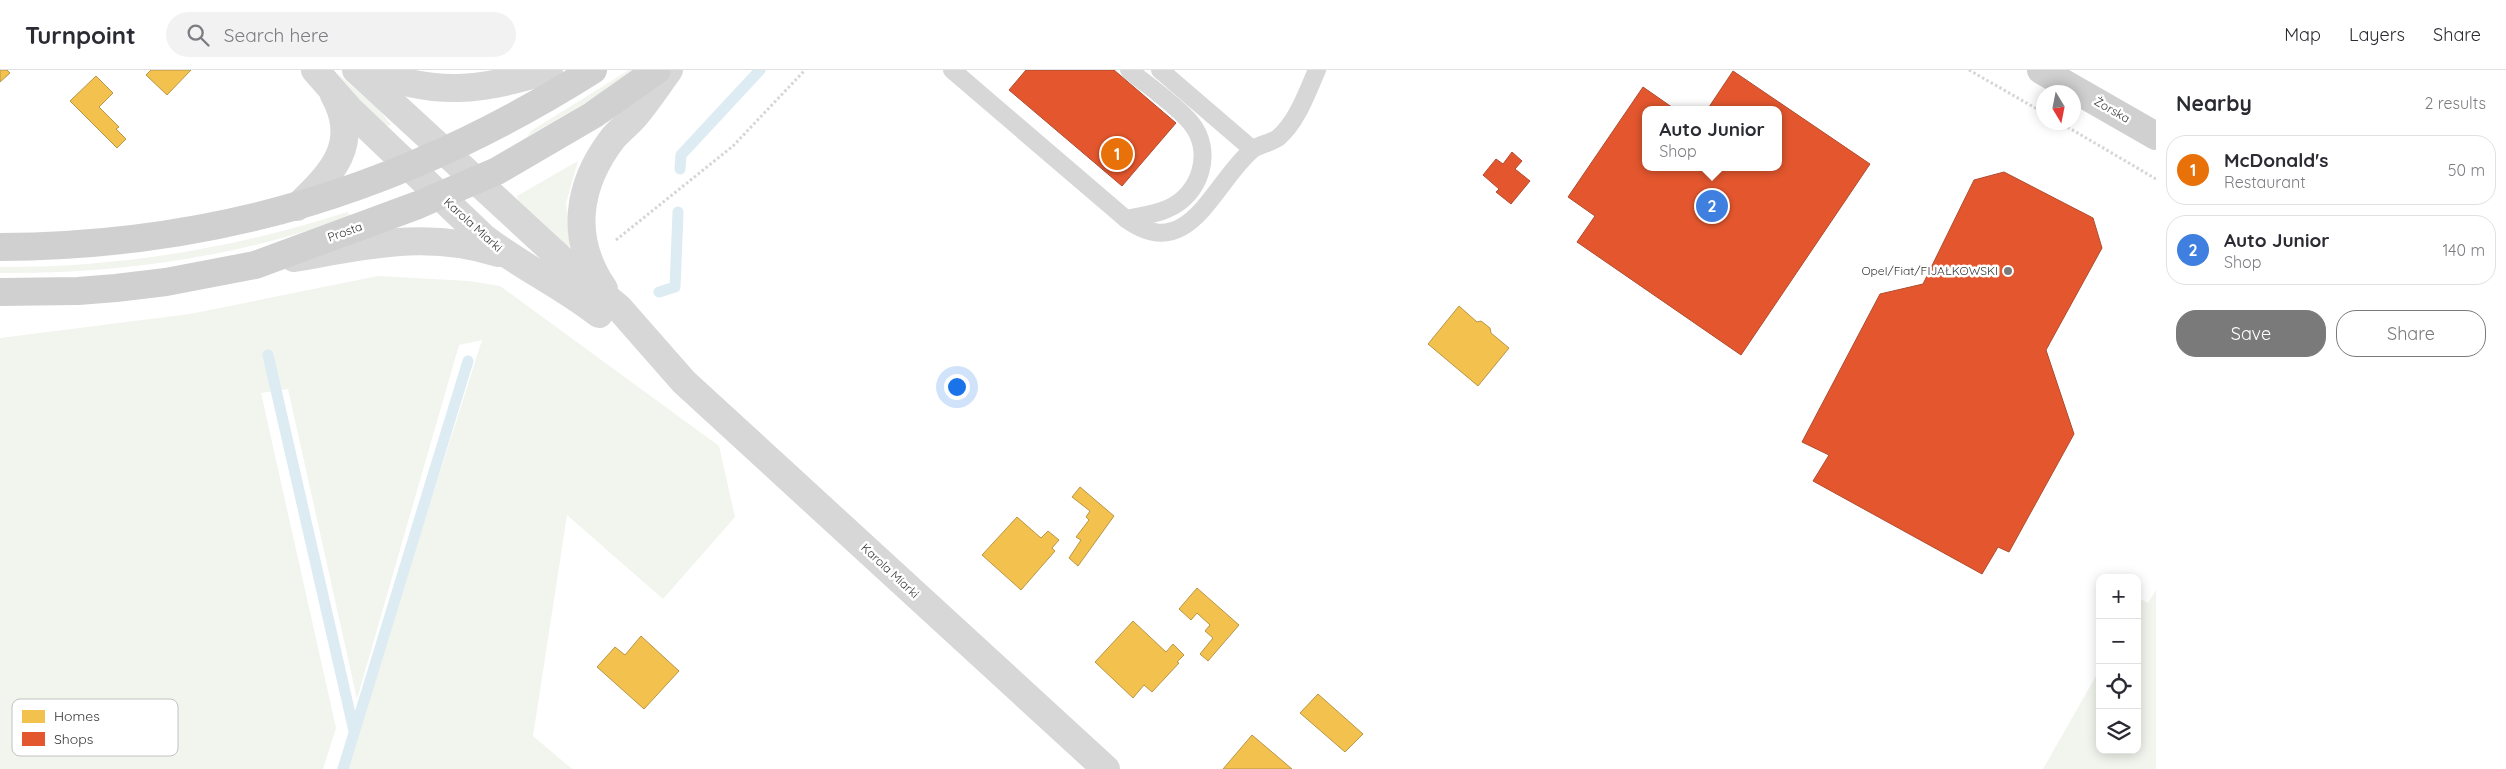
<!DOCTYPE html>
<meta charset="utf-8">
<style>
body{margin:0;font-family:Quicksand,sans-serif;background:#f2f2f3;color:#2b2b33}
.controls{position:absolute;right:15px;bottom:15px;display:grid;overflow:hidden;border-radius:10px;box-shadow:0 2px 12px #0003}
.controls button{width:45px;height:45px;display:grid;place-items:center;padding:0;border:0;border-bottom:1px solid #e1e1e2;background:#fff;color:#2b2b33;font:25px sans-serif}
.compass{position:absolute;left:2036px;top:15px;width:45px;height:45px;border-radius:50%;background:#fff;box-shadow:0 2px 12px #0003;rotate:170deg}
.you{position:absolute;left:956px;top:316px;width:18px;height:18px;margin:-12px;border:4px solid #fff;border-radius:50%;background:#1a73e8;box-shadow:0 0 0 8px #1a73e833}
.badge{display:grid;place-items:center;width:32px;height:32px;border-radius:50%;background:#7a7a7a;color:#fff;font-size:16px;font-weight:700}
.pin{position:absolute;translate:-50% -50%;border:2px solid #fff;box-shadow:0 1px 5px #0006}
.popup{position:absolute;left:1642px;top:36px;width:140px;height:65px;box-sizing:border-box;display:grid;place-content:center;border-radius:10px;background:#fff;filter:drop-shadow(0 1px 4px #0005);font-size:16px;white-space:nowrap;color:#7c7c81}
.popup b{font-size:19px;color:#2b2b33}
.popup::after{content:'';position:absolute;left:50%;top:100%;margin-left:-10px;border:10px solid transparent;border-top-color:#fff}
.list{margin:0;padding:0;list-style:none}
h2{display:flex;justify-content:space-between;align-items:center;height:65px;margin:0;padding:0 20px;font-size:21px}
h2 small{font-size:16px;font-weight:400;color:#7c7c81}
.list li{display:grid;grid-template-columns:32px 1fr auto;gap:15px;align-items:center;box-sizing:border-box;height:70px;margin:0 10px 10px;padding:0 10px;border:1px solid #e1e1e2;border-radius:20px}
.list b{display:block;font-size:19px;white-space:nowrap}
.list p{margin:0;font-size:16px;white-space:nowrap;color:#7c7c81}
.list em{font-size:16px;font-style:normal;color:#7c7c81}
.actions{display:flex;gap:10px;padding:15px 20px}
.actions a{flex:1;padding:11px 0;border:1px solid #7a7a7a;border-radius:20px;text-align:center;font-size:18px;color:#7a7a7a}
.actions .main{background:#7a7a7a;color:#fff}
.icon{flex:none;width:28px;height:28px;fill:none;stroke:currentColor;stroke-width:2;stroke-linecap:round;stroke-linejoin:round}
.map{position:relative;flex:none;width:2156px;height:699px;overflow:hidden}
header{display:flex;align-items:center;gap:30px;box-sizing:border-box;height:70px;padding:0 25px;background:#fff;border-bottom:1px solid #e1e1e2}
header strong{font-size:24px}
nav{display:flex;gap:28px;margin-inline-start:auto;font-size:18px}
.search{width:350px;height:45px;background:#f2f2f3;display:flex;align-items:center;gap:12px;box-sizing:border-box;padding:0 18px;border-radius:28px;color:#7c7c81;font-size:19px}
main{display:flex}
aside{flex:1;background:#fff}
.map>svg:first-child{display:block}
.green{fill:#f1f5ed}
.homes{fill:#f2c14e;stroke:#b99646}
.shops{fill:#e4572e;stroke:#af4c30}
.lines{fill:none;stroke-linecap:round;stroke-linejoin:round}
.stream{stroke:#ddebf3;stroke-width:11}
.path{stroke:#d6d6d6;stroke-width:3;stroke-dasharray:2.5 2.5;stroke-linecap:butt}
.lane{stroke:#d7d7d7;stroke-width:18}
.street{stroke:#d7d7d7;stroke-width:28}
.secondary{stroke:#d0d0d0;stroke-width:28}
.poi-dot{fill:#7a7a7a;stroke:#fff;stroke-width:2}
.labels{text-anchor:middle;stroke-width:5;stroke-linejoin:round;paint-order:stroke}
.street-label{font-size:12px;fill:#333;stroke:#fff}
.poi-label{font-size:12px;fill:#333;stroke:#fff;text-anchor:end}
.key{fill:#fff;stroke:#c2c2c2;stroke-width:1}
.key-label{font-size:14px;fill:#333}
</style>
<header>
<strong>Turnpoint</strong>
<div class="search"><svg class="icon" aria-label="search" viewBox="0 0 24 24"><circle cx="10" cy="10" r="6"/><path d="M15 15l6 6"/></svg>Search here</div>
<nav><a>Map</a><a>Layers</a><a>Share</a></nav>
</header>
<main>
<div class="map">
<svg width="2156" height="699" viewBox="0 0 2156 699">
<rect width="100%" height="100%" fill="#fff"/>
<g class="green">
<polygon points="629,0 641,0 527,67 531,61"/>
<polygon points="337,3 380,41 391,55 385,56 376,49"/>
<polygon points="578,91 566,133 571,175 569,177 518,130 517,126"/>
<path d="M347 142 351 146C240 187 118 204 0 203V197C117 198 236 178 347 142Z"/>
<polygon points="378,206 469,211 500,216 719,376 735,447 663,529 567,445 533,666 572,699 346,699 482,270 459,275 357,629 288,319 261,323 336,658 323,699 0,699 0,268 190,244"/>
<polygon points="2156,520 2156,699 2043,699 2100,599 2100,680 2137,680 2137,533 2140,529 2148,533"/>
</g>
<g class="homes">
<polygon points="0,0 7,0 10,3 0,12"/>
<polygon points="151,0 191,0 167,25 146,5"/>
<polygon points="96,6 113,23 99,37 119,57 116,59 126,69 117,78 70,31"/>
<polygon points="1459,236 1477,252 1481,251 1490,258 1491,263 1509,278 1478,316 1428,274"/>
<polygon points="1080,417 1114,446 1078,496 1069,488 1081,470 1076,467 1089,450 1086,447 1090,441 1072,427"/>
<polygon points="1017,447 1041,468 1048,461 1059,470 1052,478 1055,481 1021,520 982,485"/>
<polygon points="1197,518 1239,555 1208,591 1200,584 1213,568 1205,561 1210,555 1197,543 1191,550 1179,539"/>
<polygon points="1133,551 1166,582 1173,574 1184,585 1177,592 1179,593 1152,622 1144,615 1133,628 1095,592"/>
<polygon points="641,566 679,601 644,639 597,597 615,577 625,585"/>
<polygon points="1318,624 1363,664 1345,682 1300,643"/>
<polygon points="1252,665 1292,699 1223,699"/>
</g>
<g class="shops">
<polygon points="1026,0 1114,0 1176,53 1122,116 1009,20"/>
<polygon points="1733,1 1870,94 1741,285 1577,172 1595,146 1568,127 1643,17 1676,40 1646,40 1646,97 1778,97 1778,40 1707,40"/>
<polygon points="1512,82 1522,91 1515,99 1530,111 1511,134 1496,122 1499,119 1483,105 1496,89 1503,94"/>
<polygon points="2004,102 2093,148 2102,178 2046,280 2074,364 2009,482 1998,477 1982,504 1813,411 1829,385 1802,372 1880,224 1923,214 1974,110"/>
</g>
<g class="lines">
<g class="stream">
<polyline points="680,99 681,85 760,0"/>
<polyline points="659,222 675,217 678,142"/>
<polyline points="268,285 354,661"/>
<polyline points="343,699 468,291"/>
</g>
<g class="path">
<polyline points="1969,0 2044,43"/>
<polyline points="2059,52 2156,109"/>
<polyline points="616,170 733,76 805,0"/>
</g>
<g class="lane">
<path d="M952 0 1126 149C1189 195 1213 113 1252 80 1259 74 1272 73 1279 67 1298 50 1307 22 1317 0"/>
<polyline points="1160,0 1252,79"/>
<path d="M1126 149C1139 146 1154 145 1167 139 1201 125 1214 81 1191 53 1175 34 1148 16 1129 0"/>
</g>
<g class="street">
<path d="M315 0 351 41 483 167C520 196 562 215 599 244"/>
<polyline points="356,0 571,198 619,238 684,312 1106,699"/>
<path d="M368 0C435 27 483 21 549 0"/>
<path d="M297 137C330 105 362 75 334 25"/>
<path d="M294 188C365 176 426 160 498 183"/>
<path d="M604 219C569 168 577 115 613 68 620 60 628 54 635 46 647 32 658 15 669 0"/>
</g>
<g class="secondary">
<polyline points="2041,0 2156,66"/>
<path d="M0 177C220 176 408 117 593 0"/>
<polyline points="0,222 78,221 116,218 166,212 255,195 418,135 497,101 593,45 657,0"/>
</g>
</g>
<circle class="poi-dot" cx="2008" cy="201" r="5"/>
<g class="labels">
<g class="street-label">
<text transform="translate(2112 40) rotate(30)" y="4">Żorska</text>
<text transform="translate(473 155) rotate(42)" y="4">Karola Miarki</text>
<text transform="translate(345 162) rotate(-20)" y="4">Prosta</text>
<text transform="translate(890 501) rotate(43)" y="4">Karola Miarki</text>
</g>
<g class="poi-label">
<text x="1998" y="205">Opel/Fiat/FIJAŁKOWSKI</text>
</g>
</g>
<rect x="12" y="629" width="166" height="57" rx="8" class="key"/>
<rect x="22" y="640" width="23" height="13" fill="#f2c14e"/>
<rect x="22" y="662" width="23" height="14" fill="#e4572e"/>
<g class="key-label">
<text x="54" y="651">Homes</text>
<text x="54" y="674">Shops</text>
</g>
</svg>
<div class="controls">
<button>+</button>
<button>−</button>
<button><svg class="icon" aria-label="locate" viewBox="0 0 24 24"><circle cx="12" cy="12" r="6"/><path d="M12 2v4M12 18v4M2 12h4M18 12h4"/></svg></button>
<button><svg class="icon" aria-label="layers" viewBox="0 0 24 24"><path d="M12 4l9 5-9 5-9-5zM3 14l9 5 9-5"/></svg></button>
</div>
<svg class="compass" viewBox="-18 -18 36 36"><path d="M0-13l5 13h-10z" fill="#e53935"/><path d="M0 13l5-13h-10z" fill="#7c7c81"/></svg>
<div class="you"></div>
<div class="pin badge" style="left:1117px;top:84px;background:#e8710a">1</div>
<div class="pin badge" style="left:1712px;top:136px;background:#3f7fe0">2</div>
<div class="popup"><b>Auto Junior</b>Shop</div>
</div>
<aside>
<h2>Nearby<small>2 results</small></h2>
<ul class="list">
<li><span class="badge" style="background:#e8710a">1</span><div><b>McDonald's</b><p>Restaurant</p></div><em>50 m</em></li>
<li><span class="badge" style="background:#3f7fe0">2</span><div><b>Auto Junior</b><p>Shop</p></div><em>140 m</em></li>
</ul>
<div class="actions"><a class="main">Save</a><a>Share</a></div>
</aside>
</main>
